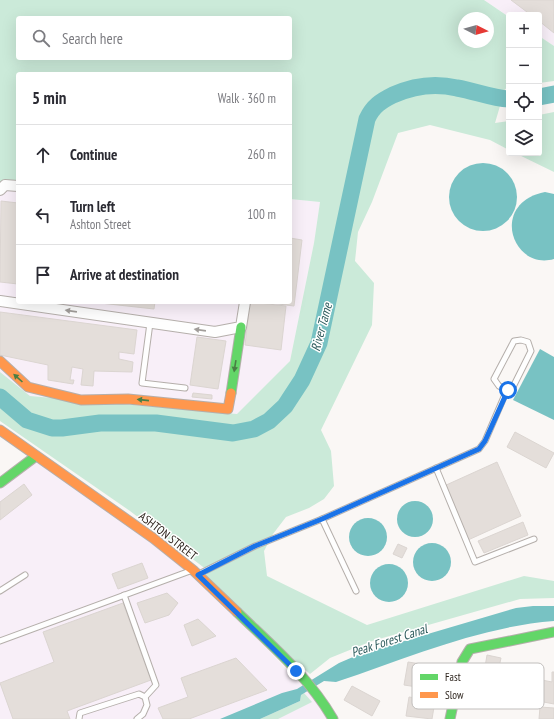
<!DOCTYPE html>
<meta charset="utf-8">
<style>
body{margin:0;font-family:"PT Sans Narrow",sans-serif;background:#f7f7f7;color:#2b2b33}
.controls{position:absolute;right:12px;top:12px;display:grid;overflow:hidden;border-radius:4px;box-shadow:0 4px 16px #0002}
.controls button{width:36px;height:36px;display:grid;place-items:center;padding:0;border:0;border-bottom:1px solid #e1e1e2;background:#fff;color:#2b2b33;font:20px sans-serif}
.compass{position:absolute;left:458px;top:12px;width:36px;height:36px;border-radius:50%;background:#fff;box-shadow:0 4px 16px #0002;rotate:96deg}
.stop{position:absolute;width:12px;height:12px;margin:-9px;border:3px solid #1a73e8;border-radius:50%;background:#fff}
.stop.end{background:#1a73e8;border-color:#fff;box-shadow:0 1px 4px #0008}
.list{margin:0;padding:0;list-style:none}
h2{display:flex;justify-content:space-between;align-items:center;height:52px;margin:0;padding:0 16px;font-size:17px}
h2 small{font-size:13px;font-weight:400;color:#7c7c81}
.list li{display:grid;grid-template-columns:26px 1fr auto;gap:12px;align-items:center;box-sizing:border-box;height:60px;padding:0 16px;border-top:1px solid #e1e1e2}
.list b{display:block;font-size:15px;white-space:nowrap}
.list p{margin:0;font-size:13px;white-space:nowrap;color:#7c7c81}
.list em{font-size:13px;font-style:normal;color:#7c7c81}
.icon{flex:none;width:22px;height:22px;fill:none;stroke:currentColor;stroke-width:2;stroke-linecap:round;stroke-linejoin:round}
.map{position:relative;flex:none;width:554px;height:719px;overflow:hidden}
.search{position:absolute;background:#fff;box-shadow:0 4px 16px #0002;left:16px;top:16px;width:276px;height:44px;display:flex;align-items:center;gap:10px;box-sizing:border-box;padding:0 14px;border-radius:4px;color:#7c7c81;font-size:15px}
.panel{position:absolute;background:#fff;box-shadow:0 4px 16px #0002;left:16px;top:72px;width:276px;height:232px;border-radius:4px}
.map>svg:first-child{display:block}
.industrial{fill:#f8eff8}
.green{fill:#cbead9;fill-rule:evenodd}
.water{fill:#78c2c3}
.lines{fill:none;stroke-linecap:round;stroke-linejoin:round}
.river{stroke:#78c2c3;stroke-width:17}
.building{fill:#e4deda;stroke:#dbd5d1}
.lane-casing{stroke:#b5afab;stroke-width:7}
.street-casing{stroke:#b5afab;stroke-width:12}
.fast-casing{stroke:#b5afab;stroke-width:11}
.slow-casing{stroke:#b5afab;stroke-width:11}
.lane{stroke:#fefefe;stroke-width:5}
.street{stroke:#fefefe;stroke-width:10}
.fast{stroke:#63d668;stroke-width:9}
.slow{stroke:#ff974d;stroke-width:9}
.oneway{fill:#a19d9a}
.oneway2{fill:#497e44}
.route{stroke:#1a73e8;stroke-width:5}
.labels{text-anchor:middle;stroke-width:3;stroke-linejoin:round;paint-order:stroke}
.street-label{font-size:12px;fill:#2f261f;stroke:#fff}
.water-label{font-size:13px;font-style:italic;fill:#2c5a5b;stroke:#fff}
.key{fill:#fff;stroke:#c1bebc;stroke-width:1}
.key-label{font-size:11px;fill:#2f261f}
</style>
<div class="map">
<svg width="554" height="719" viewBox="0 0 554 719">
<rect width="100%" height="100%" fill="#faf7f5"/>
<g class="industrial">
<polygon points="484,0 554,0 554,46 539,36 539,15 509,15 509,17"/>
<polygon points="0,183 18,183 18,302 290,302 290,199 320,202 314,243 290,361 237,414 30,396 0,372"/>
<polygon points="36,456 193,570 333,719 0,719 0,483"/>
</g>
<g class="green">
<path d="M0 0H484L509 17V88L505 89 495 123 509 121V150L490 140 430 125 398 133 372 202 358 232 355 261 374 283 372 325 321 430 331 451 334 486 324 499 309 508 286 517 273 534 264 551 267 576 367 625 524 576 554 581V598L520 599 372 641 330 658 310 674 205 582 207 570 130 511 0 421V372L30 396 237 414 290 361 314 243 320 202 290 199V74H18V183H0ZM18 18H290V58H18ZM464 18H488V42H464Z"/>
<polygon points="539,36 554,46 554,81 539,83"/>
<polygon points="554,112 554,172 515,153 539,153 539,115"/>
<polygon points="304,693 312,702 278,719 260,719 300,701 301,695"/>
</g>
<g class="water">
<circle cx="483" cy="197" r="34"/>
<path d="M545 192 554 194V259C512 271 489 203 545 192Z"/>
<polygon points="540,349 554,357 554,420 513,400"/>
<circle cx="415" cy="519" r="18"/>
<circle cx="368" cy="537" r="19"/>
<circle cx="432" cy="562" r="19"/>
<circle cx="389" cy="583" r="19"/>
<path d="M533 606H554V621C478 627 408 658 336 682L324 681 301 695 300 701 260 719H220L282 693 297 689 339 663 360 654 516 608Z"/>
</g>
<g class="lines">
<g class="river">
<polyline points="539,97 554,94"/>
<path d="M0 397 27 420 52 428H62L100 423H156L233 433 254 429 269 421 285 406 302 380 319 343 367 119C373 106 381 101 393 95 413 86 436 83 457 88 475 91 491 98 509 99"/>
</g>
</g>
<g class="building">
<polygon points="511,0 554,0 554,33 539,21 539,15 531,15"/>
<polygon points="1,201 18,203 18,284 0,282"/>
<polygon points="290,238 302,240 294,306 263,302 290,302"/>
<polygon points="91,302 155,302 154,309"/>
<polygon points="250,302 286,306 281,350 245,345"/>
<polygon points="0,312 137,330 134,354 119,352 119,359 133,362 132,372 94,371 93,386 81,385 83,369 72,367 70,380 74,380 73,384 48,380 48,365 0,355"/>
<polygon points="197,337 226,341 218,389 190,385"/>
<polygon points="193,393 212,395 212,399 192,397"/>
<polygon points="515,432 554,453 546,468 507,447"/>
<polygon points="497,462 521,516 468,540 444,486"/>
<polygon points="24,484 32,495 0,520 0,502"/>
<polygon points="523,522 528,535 484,553 478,541"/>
<polygon points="398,544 407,548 402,558 393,554"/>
<polygon points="142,563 148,578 118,589 112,574"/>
<polygon points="167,593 178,603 169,615 145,623 137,603"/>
<polygon points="123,603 151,680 67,711 70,719 13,719 0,683 54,662 43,632"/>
<polygon points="198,619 216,636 192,646 184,625"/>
<polygon points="487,655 501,658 496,681 483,679"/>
<polygon points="236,658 267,690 189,719 163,719 158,708 188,697 181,678"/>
<polygon points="408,662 447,668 443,691 404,685"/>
<polygon points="552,672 554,672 554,704 502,694 506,673 552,682"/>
<polygon points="352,686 380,701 372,716 344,700"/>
<polygon points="409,697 435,701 432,719 406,716"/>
<polygon points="540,707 554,708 554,719 539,719"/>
</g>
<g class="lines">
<g class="lane-casing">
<g id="lane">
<polyline points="150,323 142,383 185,388"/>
<polyline points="436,468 475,562 534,539"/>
<polyline points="322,519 356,591"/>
<polyline points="199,574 255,546 322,519 479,449 485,441 507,390 499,386 494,379 514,341 521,340 528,342 531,351 513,387 507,390"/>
<polyline points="0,591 25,575"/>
<polyline points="124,595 156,685 145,697"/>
<polyline points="0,641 190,571"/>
<polyline points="79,719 80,713 139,694 145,697 147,705 143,714 137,719"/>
</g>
</g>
<g class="street-casing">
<g id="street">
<polyline points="0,190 5,185 18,186"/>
<polyline points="0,301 215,332 241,327 245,302"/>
</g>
</g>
<g class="fast-casing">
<g id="fast">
<polyline points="231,393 241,327"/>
<polyline points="0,483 36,456"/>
<path d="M237 612C271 645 309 677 333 719"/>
<polyline points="450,719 462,662 470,649 554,632"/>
</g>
</g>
<g class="slow-casing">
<g id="slow">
<polyline points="0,361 28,387 81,400 128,399 228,409 231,393"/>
<polyline points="0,430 153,538 193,570 237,612"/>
</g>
</g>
<use href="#lane" class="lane"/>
<use href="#street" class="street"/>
<use href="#fast" class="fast"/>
<use href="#slow" class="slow"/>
</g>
<defs><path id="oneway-solid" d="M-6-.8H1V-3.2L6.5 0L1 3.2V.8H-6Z"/></defs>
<g class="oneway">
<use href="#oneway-solid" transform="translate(71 311) rotate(-172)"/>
<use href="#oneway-solid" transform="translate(200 330) rotate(-172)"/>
</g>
<g class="oneway2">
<use href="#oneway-solid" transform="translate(235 366) rotate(99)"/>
<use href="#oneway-solid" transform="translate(18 378) rotate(-138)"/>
<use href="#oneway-solid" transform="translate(143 400) rotate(-174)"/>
</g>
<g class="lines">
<polyline class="route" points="296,671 198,575 255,546 322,519 479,449 485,441 508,390"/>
</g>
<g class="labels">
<g class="street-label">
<text transform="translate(168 536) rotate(38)" y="4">ASHTON STREET</text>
</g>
<g class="water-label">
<text transform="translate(321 327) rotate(-75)" y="5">River Tame</text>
<text transform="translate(389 640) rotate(-18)" y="5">Peak Forest Canal</text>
</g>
</g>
<rect x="412" y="663" width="132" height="46" rx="6" class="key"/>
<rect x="420" y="674" width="18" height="6" fill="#63d668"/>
<rect x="420" y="692" width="18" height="6" fill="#ff974d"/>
<g class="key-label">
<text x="445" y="681">Fast</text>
<text x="445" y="699">Slow</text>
</g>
</svg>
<div class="controls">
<button>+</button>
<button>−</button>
<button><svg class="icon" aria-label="locate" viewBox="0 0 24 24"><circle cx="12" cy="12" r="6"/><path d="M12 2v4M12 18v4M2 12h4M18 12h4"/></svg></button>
<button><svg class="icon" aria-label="layers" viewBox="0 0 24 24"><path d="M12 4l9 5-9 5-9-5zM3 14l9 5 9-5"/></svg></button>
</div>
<svg class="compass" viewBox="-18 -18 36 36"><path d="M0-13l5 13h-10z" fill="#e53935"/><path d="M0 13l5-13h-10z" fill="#7c7c81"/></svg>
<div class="stop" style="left:508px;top:390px"></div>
<div class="stop end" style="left:296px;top:671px"></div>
<div class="search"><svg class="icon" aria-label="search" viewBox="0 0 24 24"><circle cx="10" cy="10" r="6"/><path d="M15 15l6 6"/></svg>Search here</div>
<section class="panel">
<h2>5 min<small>Walk · 360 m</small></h2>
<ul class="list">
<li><svg class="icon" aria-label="ahead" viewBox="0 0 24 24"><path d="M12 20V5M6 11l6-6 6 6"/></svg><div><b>Continue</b></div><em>260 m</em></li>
<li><svg class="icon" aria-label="left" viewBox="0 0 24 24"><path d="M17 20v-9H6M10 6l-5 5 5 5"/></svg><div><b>Turn left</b><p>Ashton Street</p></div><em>100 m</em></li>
<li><svg class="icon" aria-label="arrive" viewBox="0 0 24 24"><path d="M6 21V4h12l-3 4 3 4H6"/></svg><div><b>Arrive at destination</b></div></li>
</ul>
</section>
</div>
